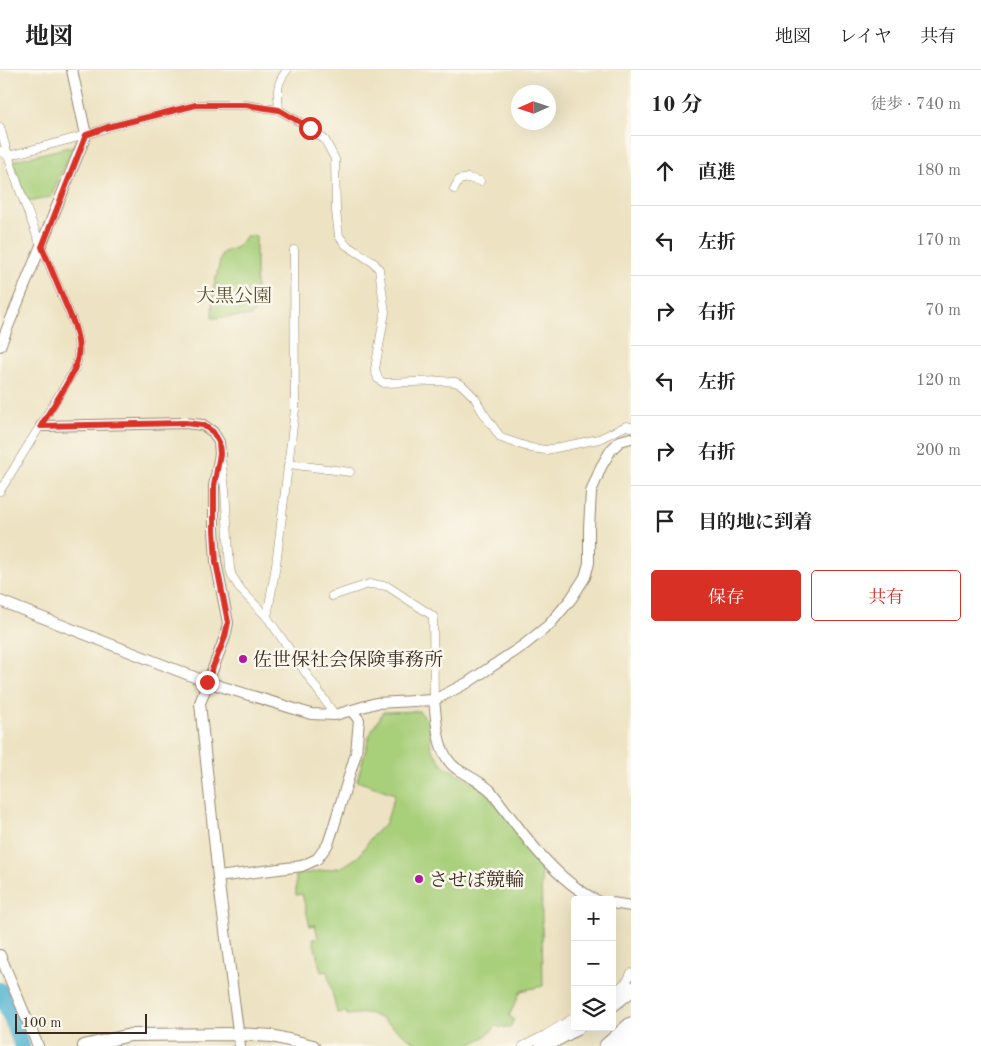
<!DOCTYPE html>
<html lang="ja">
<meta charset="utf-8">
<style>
body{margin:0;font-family:"Old Standard TT","Noto Serif JP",serif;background:#f6f6f6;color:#222}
.controls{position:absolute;right:15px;bottom:15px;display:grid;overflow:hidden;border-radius:5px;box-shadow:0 5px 20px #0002}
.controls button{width:45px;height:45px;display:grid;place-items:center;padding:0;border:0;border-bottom:1px solid #e0e0e0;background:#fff;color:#222;font:25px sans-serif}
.compass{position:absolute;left:511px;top:15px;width:45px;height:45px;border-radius:50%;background:#fff;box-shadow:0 5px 20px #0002;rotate:267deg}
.scale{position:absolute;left:15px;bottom:12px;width:132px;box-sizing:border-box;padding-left:5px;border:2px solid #3b2a1e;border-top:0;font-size:14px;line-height:18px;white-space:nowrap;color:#3b2a1e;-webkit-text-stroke:4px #fbf7ec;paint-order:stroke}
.stop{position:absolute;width:15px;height:15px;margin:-11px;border:4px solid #d93025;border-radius:50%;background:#fff}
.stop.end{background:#d93025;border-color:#fff;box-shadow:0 1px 5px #0008}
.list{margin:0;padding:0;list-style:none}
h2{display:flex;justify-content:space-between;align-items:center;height:65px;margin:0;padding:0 20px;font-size:21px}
h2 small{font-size:16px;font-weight:400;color:#767676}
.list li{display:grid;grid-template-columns:32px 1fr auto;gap:15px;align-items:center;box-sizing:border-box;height:70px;padding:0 20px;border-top:1px solid #e0e0e0}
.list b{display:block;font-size:19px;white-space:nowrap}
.list em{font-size:16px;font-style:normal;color:#767676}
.actions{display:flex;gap:10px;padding:15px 20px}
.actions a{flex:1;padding:11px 0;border:1px solid #d93025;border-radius:5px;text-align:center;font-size:18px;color:#d93025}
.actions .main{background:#d93025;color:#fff}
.icon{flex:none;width:28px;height:28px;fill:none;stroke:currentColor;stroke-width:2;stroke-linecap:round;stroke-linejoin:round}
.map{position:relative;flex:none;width:631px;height:976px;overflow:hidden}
header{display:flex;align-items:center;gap:30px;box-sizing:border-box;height:70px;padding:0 25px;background:#fff;border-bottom:1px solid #e0e0e0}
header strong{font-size:24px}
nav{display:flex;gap:28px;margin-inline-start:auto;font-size:18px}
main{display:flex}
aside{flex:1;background:#fff}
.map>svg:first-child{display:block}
.green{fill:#a8cf7a;stroke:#727c4c}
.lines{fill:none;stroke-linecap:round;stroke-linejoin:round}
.river{stroke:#53b4d1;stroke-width:16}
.minor-casing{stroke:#948670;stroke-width:9}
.tertiary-casing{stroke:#948670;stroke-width:12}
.primary-casing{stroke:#948670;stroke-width:14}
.motorway-casing{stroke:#948670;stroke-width:17}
.minor{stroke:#fff;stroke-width:8}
.tertiary{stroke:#fff;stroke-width:10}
.primary{stroke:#fff;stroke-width:12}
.motorway{stroke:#fff;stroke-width:15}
.route{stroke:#d93025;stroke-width:6}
.poi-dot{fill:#b5179e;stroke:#fbf7ec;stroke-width:2}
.labels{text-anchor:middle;stroke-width:5;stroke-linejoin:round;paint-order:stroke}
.park-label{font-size:19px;fill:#565335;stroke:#fbf7ec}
.poi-label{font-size:19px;fill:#3b2a1e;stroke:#fbf7ec;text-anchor:start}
</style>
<header>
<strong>地図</strong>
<nav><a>地図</a><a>レイヤ</a><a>共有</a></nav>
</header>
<main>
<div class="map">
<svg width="631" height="976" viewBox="0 0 631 976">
<rect width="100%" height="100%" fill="#fbf7ec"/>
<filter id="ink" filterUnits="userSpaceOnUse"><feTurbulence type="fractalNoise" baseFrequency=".02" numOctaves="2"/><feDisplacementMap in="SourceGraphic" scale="10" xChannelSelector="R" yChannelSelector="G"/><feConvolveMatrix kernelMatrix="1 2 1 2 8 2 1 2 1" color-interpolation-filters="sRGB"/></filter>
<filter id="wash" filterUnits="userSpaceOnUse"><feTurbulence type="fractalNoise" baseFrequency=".0096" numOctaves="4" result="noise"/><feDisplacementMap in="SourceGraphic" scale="20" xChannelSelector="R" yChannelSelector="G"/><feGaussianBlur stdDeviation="1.12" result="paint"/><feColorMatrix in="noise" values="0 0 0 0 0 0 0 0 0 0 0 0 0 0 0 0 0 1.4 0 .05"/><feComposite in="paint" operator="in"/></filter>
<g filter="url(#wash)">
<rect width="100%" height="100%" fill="#ede3c3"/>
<g class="green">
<polygon points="73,76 51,127 28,132 12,91"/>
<polygon points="246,166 256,166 256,236 252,246 212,248 213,220 222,183 237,177"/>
<polygon points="419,641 429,651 431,678 443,695 477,715 489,725 541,790 543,916 521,921 509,946 514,949 510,958 506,956 505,958 502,956 501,958 497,956 486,966 468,976 420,976 382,949 373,945 368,943 347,945 346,942 337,943 327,901 321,902 313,869 318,868 315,855 310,856 302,824 296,825 296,804 308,803 342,797 359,786 372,766 386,753 395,724 357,711 370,664 383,642"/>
</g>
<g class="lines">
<polyline class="river" points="0,920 22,976"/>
</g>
</g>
<g filter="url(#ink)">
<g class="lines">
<g class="minor-casing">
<g id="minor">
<path d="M279 40C278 22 275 15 287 0"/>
<path d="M0 57C18 125 47 190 74 254 79 270 80 283 75 299L0 421"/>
<polyline points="0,81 8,86 86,65 109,57 196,35 246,35 279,40 310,58 325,70 335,89 336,141 339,166 346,175 374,193 379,199 385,242 375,299 378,309 384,313 441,311 455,312 462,315 475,328 482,341 501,368 531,378 546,380 599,369 626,356 631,357"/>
<polyline points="454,119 459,110 468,108 480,111"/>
<polyline points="221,389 225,419 230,499 232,506 241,520 267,547 335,645"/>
<polyline points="289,394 350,402"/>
<polyline points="332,526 369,514 387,516 433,546 434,630"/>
<polyline points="267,547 276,495 295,339 294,180"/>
<polyline points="612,924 627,911 631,903"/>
<polyline points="523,976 545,965 575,947"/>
</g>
</g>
<g class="tertiary-casing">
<g id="tertiary">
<polyline points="0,276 86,65 72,0"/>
<polyline points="41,356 185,353 203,355 213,362 219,372 220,384 214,416 214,459 216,492 228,553 225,567 200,633 218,807 240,976"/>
<polyline points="0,531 207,612 311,644 335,645 376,633 434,630 467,613 524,575 549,555 571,529 585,507 589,493 589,458 591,422 601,397 611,380 620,371 631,368"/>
<path d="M434 630C437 652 436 684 457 699 469 707 478 710 490 720 519 758 552 808 596 830"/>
<polyline points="218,807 302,796 317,789 328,774 333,759 356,683 359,650 351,640"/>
<polyline points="612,833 631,836"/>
<polyline points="0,885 38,976"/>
</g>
</g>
<g class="primary-casing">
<polyline id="primary" points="84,976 130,965 238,964 272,966 313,976"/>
</g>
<g class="motorway-casing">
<g id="motorway">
<polyline points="612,934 631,919"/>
<polyline points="543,976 577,957"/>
<polyline points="607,976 631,955"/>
<polyline points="625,976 631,970"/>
</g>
</g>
<use href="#minor" class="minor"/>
<use href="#tertiary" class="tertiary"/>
<use href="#primary" class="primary"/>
<use href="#motorway" class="motorway"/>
</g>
</g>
<g class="lines" filter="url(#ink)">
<path class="route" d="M207 612 225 567 228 552 216 492 214 460V416L220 384 219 372 213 362 203 355 185 353 41 356C51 338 76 305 78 286 80 274 77 265 74 254L42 177 86 65 108 57 196 35H246L279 40 310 58"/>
</g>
<g class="poi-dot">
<circle cx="243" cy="589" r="5"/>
<circle cx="419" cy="809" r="5"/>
</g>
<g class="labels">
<g class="park-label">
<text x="234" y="232">大黒公園</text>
</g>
<g class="poi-label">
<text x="253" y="596">佐世保社会保険事務所</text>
<text x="429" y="816">させぼ競輪</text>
</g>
</g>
</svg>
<div class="controls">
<button>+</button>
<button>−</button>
<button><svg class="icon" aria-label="layers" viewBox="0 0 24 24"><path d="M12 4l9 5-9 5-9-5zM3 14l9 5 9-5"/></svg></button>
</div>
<svg class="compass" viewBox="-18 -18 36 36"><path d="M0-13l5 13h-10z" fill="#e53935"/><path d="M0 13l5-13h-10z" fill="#767676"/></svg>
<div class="scale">100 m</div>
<div class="stop" style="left:310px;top:58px"></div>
<div class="stop end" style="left:207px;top:612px"></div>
</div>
<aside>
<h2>10 分<small>徒歩 · 740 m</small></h2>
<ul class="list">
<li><svg class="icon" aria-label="ahead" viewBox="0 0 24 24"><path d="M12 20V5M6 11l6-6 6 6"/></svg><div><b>直進</b></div><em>180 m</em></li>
<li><svg class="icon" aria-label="left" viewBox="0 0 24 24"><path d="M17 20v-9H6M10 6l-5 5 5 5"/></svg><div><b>左折</b></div><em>170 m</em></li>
<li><svg class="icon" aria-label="right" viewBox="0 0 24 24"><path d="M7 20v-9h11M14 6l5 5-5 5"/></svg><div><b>右折</b></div><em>70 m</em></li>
<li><svg class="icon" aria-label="left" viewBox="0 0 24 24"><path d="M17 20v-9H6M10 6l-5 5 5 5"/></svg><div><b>左折</b></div><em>120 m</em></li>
<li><svg class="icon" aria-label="right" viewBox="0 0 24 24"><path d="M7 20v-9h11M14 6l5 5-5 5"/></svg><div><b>右折</b></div><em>200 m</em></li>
<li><svg class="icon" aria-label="arrive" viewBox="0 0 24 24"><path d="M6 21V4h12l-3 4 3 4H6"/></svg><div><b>目的地に到着</b></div></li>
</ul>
<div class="actions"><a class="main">保存</a><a>共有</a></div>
</aside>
</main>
